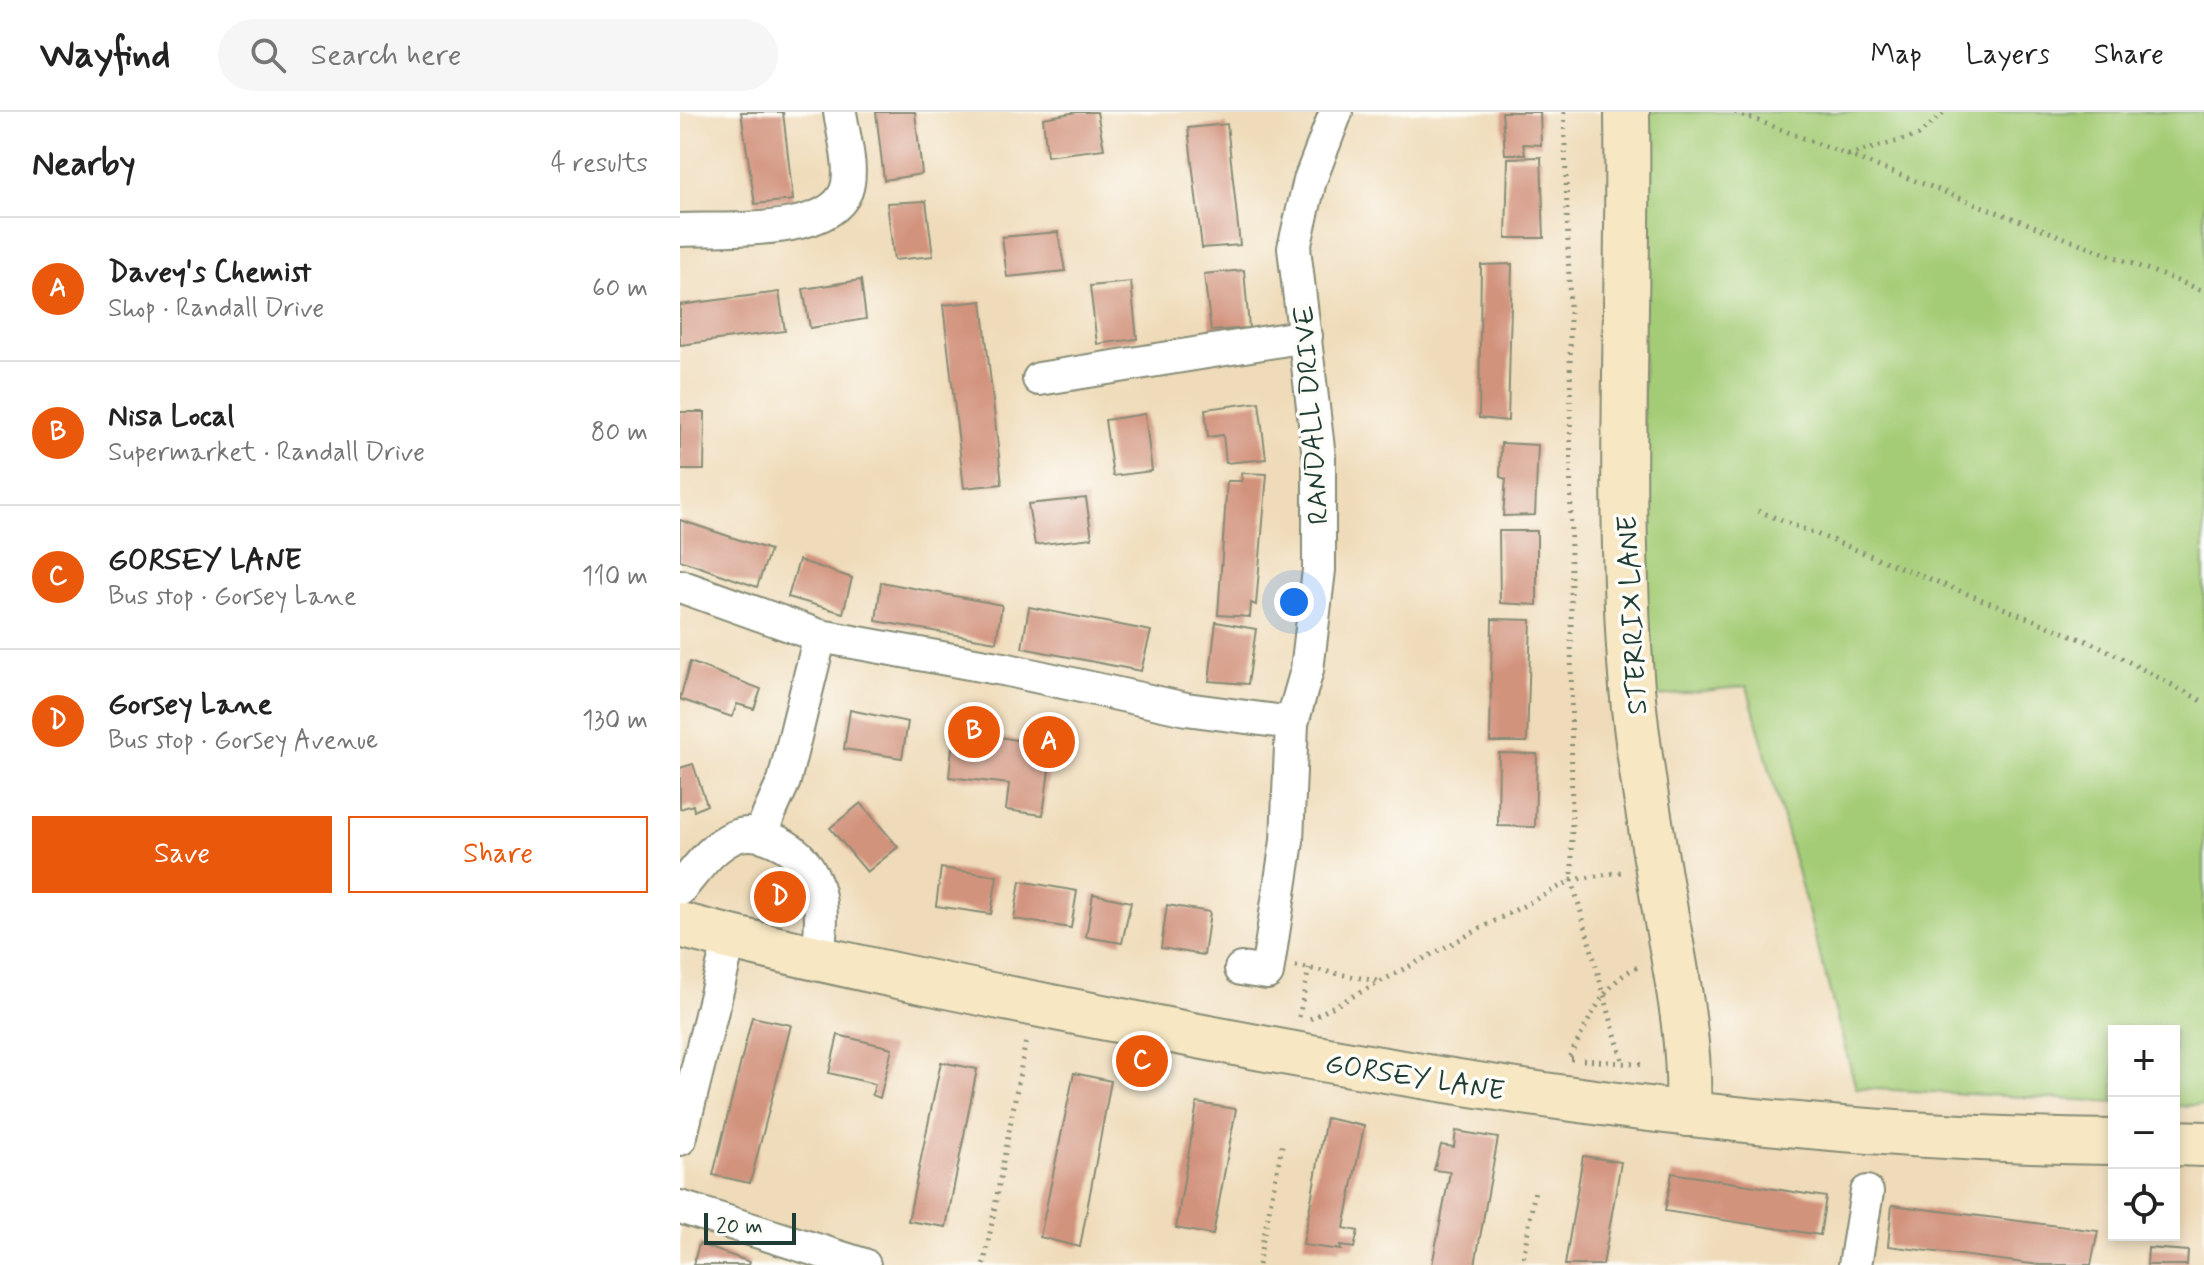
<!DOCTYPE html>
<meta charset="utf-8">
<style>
body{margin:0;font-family:Mynerve,sans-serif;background:#f6f6f6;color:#222}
.controls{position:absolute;right:24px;bottom:24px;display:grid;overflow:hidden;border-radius:0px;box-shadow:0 4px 12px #0003}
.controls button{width:72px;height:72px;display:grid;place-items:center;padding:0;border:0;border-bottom:2px solid #e0e0e0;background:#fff;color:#222;font:40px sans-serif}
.scale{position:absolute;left:24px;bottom:20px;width:92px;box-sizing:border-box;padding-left:8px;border:4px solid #1f3d34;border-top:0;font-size:22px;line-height:28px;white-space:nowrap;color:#1f3d34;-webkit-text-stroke:6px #fdfcf7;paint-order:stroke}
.you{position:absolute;left:614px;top:490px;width:28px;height:28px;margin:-20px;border:6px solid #fff;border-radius:50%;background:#1a73e8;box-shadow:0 0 0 12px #1a73e833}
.badge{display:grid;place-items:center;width:52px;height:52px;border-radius:50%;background:#ea580c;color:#fff;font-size:26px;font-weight:700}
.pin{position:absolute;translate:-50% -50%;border:4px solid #fff;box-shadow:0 2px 8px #0006}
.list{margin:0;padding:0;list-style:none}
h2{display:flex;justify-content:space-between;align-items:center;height:104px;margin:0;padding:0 32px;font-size:34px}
h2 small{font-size:26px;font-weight:400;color:#767676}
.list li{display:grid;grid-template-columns:52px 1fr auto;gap:24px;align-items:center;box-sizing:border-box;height:144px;padding:0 32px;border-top:2px solid #e0e0e0}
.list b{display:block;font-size:30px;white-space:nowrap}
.list p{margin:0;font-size:26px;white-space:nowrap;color:#767676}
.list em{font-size:26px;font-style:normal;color:#767676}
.actions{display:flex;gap:16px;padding:24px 32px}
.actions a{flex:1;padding:18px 0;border:2px solid #ea580c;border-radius:0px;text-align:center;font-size:28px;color:#ea580c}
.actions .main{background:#ea580c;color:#fff}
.icon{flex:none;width:44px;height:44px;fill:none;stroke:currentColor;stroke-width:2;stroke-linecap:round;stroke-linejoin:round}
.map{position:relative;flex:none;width:1524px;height:1153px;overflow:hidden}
header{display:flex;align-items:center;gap:48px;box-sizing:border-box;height:112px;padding:0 40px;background:#fff;border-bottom:2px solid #e0e0e0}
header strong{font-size:38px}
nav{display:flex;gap:44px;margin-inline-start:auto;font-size:28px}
.search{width:560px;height:72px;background:#f6f6f6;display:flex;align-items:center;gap:20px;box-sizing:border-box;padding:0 28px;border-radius:44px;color:#767676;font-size:30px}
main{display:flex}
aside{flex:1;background:#fff}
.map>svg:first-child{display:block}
.green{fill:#a4cc76;stroke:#628455;stroke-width:2}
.building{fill:#d2937d}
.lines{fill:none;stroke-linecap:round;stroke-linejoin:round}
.street-casing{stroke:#878c76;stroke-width:36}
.secondary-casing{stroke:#878c76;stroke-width:48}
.path{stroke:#878c76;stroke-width:5;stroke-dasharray:2 6;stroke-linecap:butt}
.street{stroke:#fff;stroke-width:32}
.secondary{stroke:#f7e8c3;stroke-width:44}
.labels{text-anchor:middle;stroke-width:7;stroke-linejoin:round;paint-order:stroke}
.street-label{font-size:28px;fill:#1f3d34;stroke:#fdfcf7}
</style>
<header>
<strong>Wayfind</strong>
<div class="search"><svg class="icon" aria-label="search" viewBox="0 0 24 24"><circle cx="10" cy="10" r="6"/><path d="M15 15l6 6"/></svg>Search here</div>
<nav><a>Map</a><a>Layers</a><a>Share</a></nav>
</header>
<main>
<aside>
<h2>Nearby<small>4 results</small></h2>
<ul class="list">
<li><span class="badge">A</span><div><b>Davey's Chemist</b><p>Shop · Randall Drive</p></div><em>60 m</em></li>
<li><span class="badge">B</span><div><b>Nisa Local</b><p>Supermarket · Randall Drive</p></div><em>80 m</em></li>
<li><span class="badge">C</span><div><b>GORSEY LANE</b><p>Bus stop · Gorsey Lane</p></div><em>110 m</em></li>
<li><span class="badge">D</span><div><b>Gorsey Lane</b><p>Bus stop · Gorsey Avenue</p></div><em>130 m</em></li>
</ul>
<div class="actions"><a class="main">Save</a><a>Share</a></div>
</aside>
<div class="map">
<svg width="1524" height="1153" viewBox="0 0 1524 1153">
<rect width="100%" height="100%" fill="#fdfcf7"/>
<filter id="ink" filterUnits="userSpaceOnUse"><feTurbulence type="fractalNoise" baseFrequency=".0125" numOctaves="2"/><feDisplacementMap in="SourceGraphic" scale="16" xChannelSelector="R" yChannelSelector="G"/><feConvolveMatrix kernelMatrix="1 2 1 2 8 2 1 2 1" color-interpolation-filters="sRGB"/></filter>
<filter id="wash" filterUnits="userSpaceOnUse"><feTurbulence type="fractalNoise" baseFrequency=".006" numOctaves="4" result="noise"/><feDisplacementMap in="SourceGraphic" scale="32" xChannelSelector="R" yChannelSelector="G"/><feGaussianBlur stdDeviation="1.8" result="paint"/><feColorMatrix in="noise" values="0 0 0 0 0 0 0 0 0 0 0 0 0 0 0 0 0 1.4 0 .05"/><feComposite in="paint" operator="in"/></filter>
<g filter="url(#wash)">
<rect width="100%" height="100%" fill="#efdbb9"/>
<polygon class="green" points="963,0 1524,0 1524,993 1494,994 1494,919 1434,919 1434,990 1176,976 1067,574 972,585 963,431"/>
<g id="blocks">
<g class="building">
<polygon points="61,0 103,0 113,88 75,92"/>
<polygon points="196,0 235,0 242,62 204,68"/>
<polygon points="397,0 417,0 424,37 367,44 363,6"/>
<polygon points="822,0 860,0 861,33 843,32 845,42 825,42"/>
<polygon points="547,12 560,133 522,136 508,16"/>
<polygon points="861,45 864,126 826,126 828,46"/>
<polygon points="246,89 253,144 214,148 207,91"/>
<polygon points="378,120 385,159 327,165 322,125"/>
<polygon points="832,152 828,309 799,306 801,153"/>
<polygon points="564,158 569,216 531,219 524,162"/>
<polygon points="181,168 186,207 130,216 123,177"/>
<polygon points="451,170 457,227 417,232 410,174"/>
<polygon points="99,180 105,219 0,233 0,193"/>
<polygon points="302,189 322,372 284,376 263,193"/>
<polygon points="579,290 586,347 546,351 543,323 528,325 525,297"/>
<polygon points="0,300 25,300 24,358 0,358"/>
<polygon points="465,302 472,359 433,364 425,308"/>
<polygon points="821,331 858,333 855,403 823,404 826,367 820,365"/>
<polygon points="561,361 587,362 576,493 571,491 570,505 538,503 547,369 562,369"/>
<polygon points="406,386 412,426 355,433 348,392"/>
<polygon points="0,408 90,438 77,475 0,448"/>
<polygon points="819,419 857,419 857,493 820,491"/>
<polygon points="119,448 172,466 163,501 108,485"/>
<polygon points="201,470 322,493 316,530 196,509"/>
<polygon points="349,495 471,519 461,559 342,536"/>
<polygon points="812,507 851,508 847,630 810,630"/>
<polygon points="536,510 576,517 568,572 529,569"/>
<polygon points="10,550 81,577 74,597 57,592 52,605 0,587"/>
<polygon points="170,598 228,610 222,646 164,637"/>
<polygon points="274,616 372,635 363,703 326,698 329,672 269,665"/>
<polygon points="819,641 857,642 855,715 818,714"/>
<polygon points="13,652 27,693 14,699 13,693 0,697 0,656"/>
<polygon points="181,691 218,735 187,760 150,716"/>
<polygon points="261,756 317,764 311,802 256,794"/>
<polygon points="340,769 397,779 391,816 334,807"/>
<polygon points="413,782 451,790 442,831 406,825"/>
<polygon points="487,793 530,800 524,843 481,836"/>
<polygon points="72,905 111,913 70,1071 33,1063"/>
<polygon points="158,923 212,936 200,986 192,983 195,972 149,961"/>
<polygon points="261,950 297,957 266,1115 228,1109"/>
<polygon points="394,961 431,969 400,1135 360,1125"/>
<polygon points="517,991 556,997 533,1123 496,1116"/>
<polygon points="646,1006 684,1014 664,1116 678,1119 674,1136 660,1134 661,1138 623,1133"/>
<polygon points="776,1019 818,1026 795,1153 752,1153 770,1060 754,1058 761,1033 774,1035"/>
<polygon points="903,1044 941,1050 923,1153 885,1153"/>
<polygon points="992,1061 1146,1085 1140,1123 985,1099"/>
<polygon points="1212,1093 1418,1119 1411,1153 1360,1153 1208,1134"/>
<polygon points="19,1132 70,1150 69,1153 13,1153"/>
<polygon points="1468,1136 1508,1139 1507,1153 1467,1153"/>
</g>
</g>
</g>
<g filter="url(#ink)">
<use href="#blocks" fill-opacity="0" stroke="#878c76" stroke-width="2"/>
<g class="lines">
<g class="street-casing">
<g id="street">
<path d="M0 118C41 116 148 125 166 79 174 57 163 23 160 0"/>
<polyline points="359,267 626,224"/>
<polyline points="0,474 140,524 328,558 506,597 612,611 627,558 639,458 639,345 614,136 630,68 656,0"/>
<polyline points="80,722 104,669 140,524"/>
<path d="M0 777C16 758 31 735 54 725 68 719 83 723 96 729 145 751 145 802 137 847"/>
<polyline points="561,857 587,861 607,729 612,611"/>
<polyline points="0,1027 50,826"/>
<polyline points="0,1095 184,1153"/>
<polyline points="1175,1153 1187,1080"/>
</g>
</g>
<g class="secondary-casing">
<g id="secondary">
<path d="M947 0C950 192 936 384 952 576 959 652 973 728 986 804 998 870 1011 933 1008 1002"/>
<path d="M0 813C146 851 294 880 442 909 770 975 1099 1026 1434 1030"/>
<polyline points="1494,1031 1524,1032"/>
</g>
</g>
<g class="path">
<polyline points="884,0 890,199 892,768 943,951"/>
<polyline points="1055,0 1524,179"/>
<polyline points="1168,43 1239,23 1264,0"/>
<polyline points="1078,399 1419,534 1524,590"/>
<polyline points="616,854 697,869"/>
<polyline points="619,905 629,856"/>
<polyline points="630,907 892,768 941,760"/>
<path d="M893 947H888C906 917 923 868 958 855"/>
<polyline points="903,948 966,953"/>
<polyline points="304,1153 346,928"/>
<polyline points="578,1153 603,1029"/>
<polyline points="842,1153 855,1078"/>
</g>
<use href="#street" class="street"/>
<use href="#secondary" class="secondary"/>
</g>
</g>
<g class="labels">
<g class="street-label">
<text transform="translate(630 303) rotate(-94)" y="10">RANDALL DRIVE</text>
<text transform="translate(951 503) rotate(-93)" y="10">STERRIX LANE</text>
<text transform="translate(735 964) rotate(9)" y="10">GORSEY LANE</text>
</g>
</g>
</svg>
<div class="controls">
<button>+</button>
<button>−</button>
<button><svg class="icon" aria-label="locate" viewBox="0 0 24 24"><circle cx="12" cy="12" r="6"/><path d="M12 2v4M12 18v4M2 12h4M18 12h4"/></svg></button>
</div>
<div class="scale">20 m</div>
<div class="you"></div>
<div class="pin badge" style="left:369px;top:630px">A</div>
<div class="pin badge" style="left:294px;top:620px">B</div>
<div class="pin badge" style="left:462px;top:949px">C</div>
<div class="pin badge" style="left:100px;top:785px">D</div>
</div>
</main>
